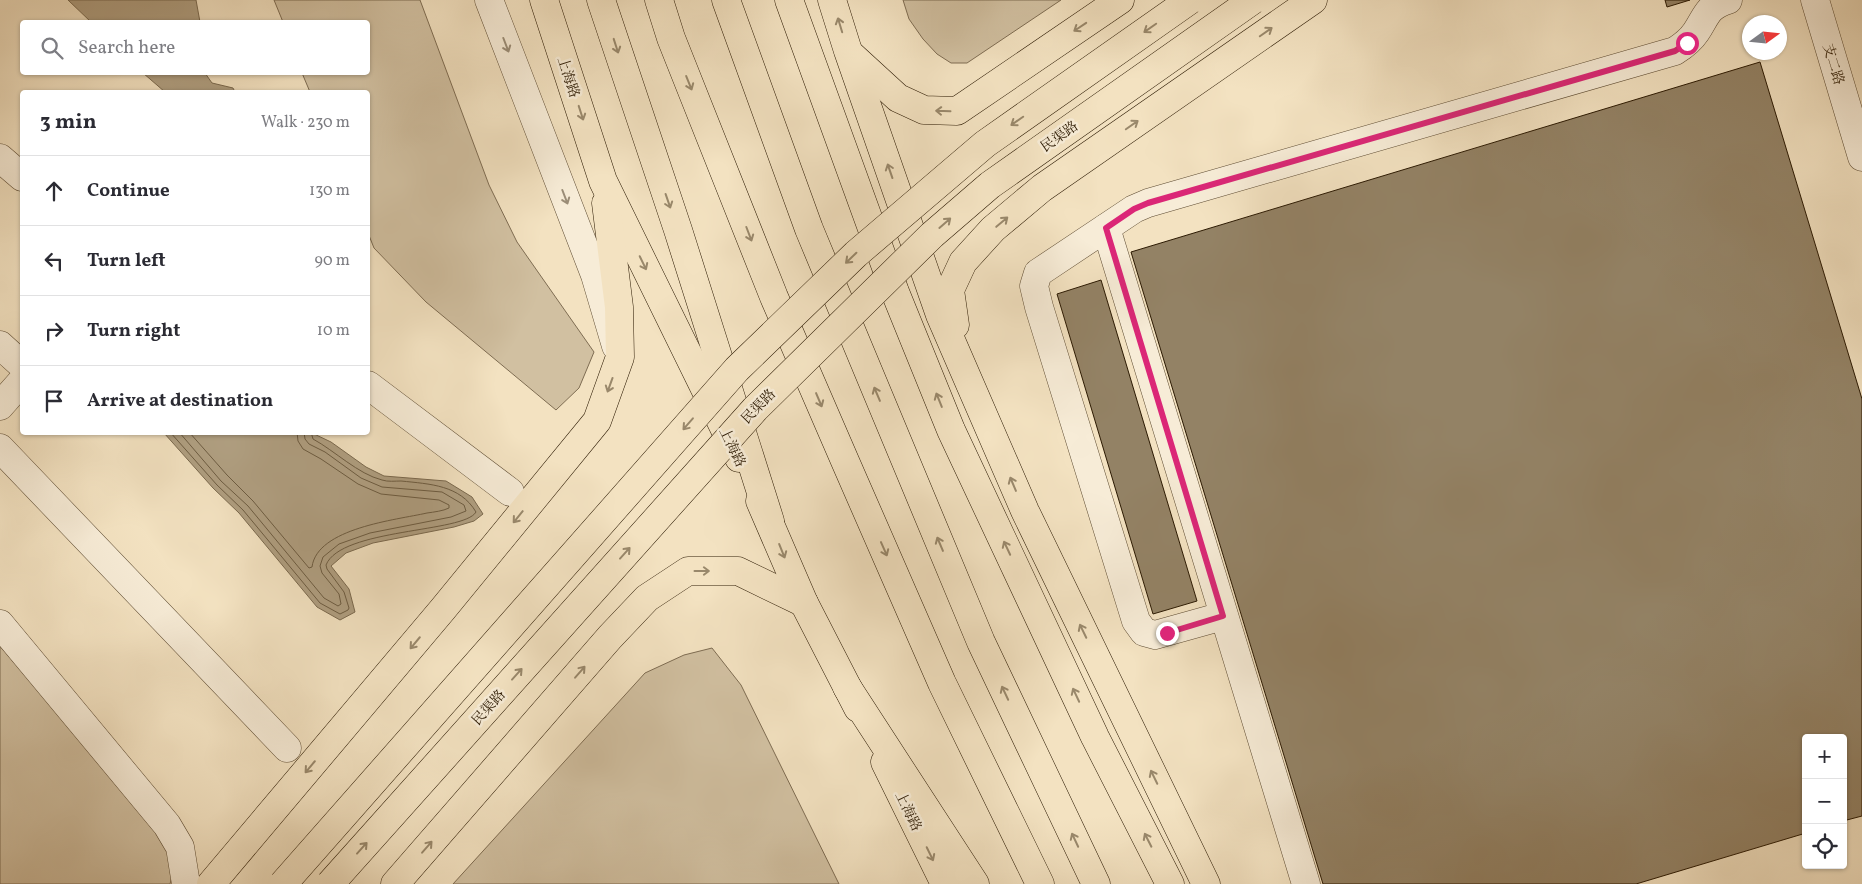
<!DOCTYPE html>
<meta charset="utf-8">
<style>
body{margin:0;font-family:Vollkorn,"Noto Serif SC",serif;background:#f7f7f7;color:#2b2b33}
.controls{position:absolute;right:15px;bottom:15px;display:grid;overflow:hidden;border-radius:5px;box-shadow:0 1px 4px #0004}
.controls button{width:45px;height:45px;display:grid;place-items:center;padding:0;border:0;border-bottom:1px solid #e1e1e2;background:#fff;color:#2b2b33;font:25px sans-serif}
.compass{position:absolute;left:1742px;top:15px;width:45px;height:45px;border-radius:50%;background:#fff;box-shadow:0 1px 4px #0004;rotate:75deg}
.stop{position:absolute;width:15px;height:15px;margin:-11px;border:4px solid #db2777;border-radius:50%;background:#fff}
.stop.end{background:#db2777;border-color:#fff;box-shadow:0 1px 5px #0008}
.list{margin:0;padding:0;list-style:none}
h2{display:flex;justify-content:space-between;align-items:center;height:65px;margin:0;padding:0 20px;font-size:21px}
h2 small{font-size:16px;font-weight:400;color:#7c7c81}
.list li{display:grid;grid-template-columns:32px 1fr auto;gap:15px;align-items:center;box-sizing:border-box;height:70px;padding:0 20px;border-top:1px solid #e1e1e2}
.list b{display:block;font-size:19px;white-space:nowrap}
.list em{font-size:16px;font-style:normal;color:#7c7c81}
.icon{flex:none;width:28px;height:28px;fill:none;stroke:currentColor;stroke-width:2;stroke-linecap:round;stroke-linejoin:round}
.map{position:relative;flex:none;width:1862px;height:884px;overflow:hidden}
.search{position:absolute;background:#fff;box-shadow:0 1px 4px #0004;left:20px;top:20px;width:350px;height:55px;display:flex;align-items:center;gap:12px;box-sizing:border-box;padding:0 18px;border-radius:5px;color:#7c7c81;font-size:19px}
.panel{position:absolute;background:#fff;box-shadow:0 1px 4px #0004;left:20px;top:90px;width:350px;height:345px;border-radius:5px}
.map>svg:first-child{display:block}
.green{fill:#d1c0a1;stroke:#7e6c52}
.water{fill:#af9e80;stroke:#7a694e}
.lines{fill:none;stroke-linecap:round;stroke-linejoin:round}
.shore{stroke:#6d5c41;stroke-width:1}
.building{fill:#938265;stroke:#2b1902}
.minor-casing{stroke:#5d4b32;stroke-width:29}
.major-casing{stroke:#2b1902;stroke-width:29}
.highway-casing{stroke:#2b1902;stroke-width:29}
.minor{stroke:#f7ecd7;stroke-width:28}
.major{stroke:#f3e2c1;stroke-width:28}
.highway{stroke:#f3e2c1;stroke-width:28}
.major-bridge-casing{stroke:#2b1902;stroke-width:29;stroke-linecap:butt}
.major-bridge{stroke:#f3e2c1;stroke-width:28}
.oneway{stroke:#99886b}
.oneway2{stroke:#9b8d77}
.route{stroke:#db2777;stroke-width:6}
.labels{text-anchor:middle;stroke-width:5;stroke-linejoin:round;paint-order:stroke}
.street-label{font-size:14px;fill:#2b1902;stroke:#f7ecd7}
</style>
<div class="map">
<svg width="1862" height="884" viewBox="0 0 1862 884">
<rect width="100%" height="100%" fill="#f3e2c1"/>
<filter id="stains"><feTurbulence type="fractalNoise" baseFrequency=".004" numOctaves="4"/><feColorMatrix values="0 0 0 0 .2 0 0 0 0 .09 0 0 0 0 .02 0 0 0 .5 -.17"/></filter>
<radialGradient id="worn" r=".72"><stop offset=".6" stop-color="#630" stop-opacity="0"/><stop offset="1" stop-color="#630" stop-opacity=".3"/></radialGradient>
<g class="green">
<polygon points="274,0 420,0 489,185 517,242 594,352 579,388 556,410 426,302 374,248 368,233 368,92 310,92 302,73 368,72 368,22 283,22"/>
<polygon points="903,0 1061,0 967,63 951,63 937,54 923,39 909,19"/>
<polygon points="0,646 165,840 174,868 170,884 0,884"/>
<polygon points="712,648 741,685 839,884 453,884 645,673 684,655"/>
</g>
<g class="water">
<polygon points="68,0 196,0 200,22 91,22"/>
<polygon points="143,73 205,73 212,83 233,88 235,92 165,92"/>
<polygon points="164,433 312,433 331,442 366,467 384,476 446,481 472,497 483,514 474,521 454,527 373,543 346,553 331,566 349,589 355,612 340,620 317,607 239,513 213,488"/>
</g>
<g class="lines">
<g class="shore">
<path d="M170 432 217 485 243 510 320 603 340 614 348 610 349 608 344 592 327 569 326 565C341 528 464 533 476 512 460 485 430 484 401 481 395 481 388 482 382 480 358 474 335 451 313 439L311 432"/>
<polyline points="179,432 221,481 248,506 324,598 338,606 341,604 339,594 322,573 320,566 323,557 339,544 370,533 451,517 466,511 464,505 442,492 382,487 361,478 325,452 309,444 305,439 304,432"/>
<path d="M189 432 227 475 253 501 309 568 312 567C317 528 396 520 427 513 434 512 443 511 449 508V505L439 500 381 494 358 484 321 459 303 449 298 441 297 432"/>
</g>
</g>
<g class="building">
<polygon points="1665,0 1690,0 1667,7"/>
<polygon points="1760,62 1862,399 1862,816 1843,821 1843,738 1806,738 1806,833 1636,884 1323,884 1131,252"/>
<polygon points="1101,280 1197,601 1153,614 1057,294"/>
</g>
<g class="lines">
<g class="minor-casing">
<g id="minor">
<polyline points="489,0 595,275 616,346"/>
<polyline points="1815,0 1862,157"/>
<polyline points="0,158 22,177"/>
<polyline points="1106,228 1306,884"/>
<polyline points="0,345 22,365"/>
<polyline points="368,385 510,492"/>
<polyline points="0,406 22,381"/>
<polyline points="0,448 287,748"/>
<path d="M1223 616 1155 635 1144 632 1136 621 1039 307 1034 286 1038 273 1134 209 1148 203 1675 51C1683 46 1690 41 1696 32 1707 16 1706 7 1728 0"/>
<polyline points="0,624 167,825 180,847 186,884"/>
</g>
</g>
<g class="major-casing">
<g id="major">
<polyline points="544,0 603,181 739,458"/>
<polyline points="832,0 848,51 940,315 1025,511 1206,884"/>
<polyline points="850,54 898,98 924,110 957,111 1120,0"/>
<polyline points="955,325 950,290 963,262 993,229 1042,188 1313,0"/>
<polyline points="760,501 804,603 858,708"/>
<polyline points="885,762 945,884"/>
<polyline points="211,884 443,609 597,421 620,357 619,307 606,203"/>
<polyline points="395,884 610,637 647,598 688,571 738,571 804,603"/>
</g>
</g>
<g class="highway-casing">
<g id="highway">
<polyline points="601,0 678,230 770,521"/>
<polyline points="659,0 671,38 774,297 845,461 942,683 1040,884"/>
<polyline points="726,0 809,229 981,642 1096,884"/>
<polyline points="789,0 895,292 951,430 1095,737 1170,884"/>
<polyline points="847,687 975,884"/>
</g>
</g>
<use href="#minor" class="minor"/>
<use href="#major" class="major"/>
<use href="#highway" class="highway"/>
<g class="major-bridge-casing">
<g id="major-bridge">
<polyline points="283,884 737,369 856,254 985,144 1190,0"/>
<polyline points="330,884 755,409 932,235 990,185 1253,0"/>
</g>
</g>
<use href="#major-bridge" class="major-bridge"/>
</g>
<defs><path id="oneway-shaft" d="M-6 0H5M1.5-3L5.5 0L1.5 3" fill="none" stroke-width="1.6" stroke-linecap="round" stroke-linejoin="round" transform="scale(1.25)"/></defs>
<g class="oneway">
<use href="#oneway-shaft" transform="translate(840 25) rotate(-107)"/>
<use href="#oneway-shaft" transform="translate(1080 27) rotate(146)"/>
<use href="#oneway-shaft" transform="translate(1150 28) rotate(145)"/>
<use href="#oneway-shaft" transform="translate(1266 32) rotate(-35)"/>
<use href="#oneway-shaft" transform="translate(616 46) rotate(72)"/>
<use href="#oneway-shaft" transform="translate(689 83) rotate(68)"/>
<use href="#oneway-shaft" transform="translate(943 111) rotate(-178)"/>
<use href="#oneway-shaft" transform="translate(581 113) rotate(72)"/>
<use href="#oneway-shaft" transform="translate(1017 121) rotate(145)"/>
<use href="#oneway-shaft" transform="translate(1132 125) rotate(-35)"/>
<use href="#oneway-shaft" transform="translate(890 171) rotate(-109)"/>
<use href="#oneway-shaft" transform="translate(668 201) rotate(71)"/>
<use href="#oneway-shaft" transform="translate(1002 222) rotate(-40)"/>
<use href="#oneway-shaft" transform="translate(945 223) rotate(-41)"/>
<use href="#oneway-shaft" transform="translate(749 234) rotate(69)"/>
<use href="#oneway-shaft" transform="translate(851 258) rotate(136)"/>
<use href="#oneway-shaft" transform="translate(643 263) rotate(64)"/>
<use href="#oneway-shaft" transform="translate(610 385) rotate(110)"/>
<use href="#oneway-shaft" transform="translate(877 394) rotate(-113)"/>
<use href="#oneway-shaft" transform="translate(819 400) rotate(67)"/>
<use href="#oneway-shaft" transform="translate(939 400) rotate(-112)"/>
<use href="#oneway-shaft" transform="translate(688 424) rotate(131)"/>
<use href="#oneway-shaft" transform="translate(1013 484) rotate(-113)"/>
<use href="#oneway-shaft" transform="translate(518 517) rotate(129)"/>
<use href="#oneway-shaft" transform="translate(940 544) rotate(-113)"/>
<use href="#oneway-shaft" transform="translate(1007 548) rotate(-115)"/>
<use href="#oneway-shaft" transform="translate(884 549) rotate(66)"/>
<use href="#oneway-shaft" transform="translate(782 551) rotate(68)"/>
<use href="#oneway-shaft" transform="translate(625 553) rotate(-48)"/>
<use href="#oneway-shaft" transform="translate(702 571)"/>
<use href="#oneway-shaft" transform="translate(1083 631) rotate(-116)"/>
<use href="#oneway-shaft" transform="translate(415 643) rotate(130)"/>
<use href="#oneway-shaft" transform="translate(580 672) rotate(-49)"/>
<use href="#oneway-shaft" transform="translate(517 674) rotate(-48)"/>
<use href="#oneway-shaft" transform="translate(1005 693) rotate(-115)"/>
<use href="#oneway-shaft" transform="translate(1076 695) rotate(-115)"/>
<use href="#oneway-shaft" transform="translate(310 767) rotate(130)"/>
<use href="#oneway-shaft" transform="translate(1154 777) rotate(-116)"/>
<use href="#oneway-shaft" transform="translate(1075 840) rotate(-115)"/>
<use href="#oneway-shaft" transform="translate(1148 840) rotate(-117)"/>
<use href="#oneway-shaft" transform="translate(427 847) rotate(-49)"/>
<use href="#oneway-shaft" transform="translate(362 848) rotate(-48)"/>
<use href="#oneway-shaft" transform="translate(930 854) rotate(64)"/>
</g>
<g class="oneway2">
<use href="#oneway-shaft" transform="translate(506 45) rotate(69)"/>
<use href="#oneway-shaft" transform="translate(565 197) rotate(69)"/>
</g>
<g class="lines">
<polyline class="route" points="1167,633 1223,616 1106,228 1134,209 1148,203 1675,51 1687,43"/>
</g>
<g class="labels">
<g class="street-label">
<text transform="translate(1834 64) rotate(73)" y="5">支二路</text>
<text transform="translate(569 77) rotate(72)" y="5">上海路</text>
<text transform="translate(1059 136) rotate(-35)" y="5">民渠路</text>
<text transform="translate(758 406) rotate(-46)" y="5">民渠路</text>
<text transform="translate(733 447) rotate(64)" y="5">上海路</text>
<text transform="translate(488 707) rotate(-48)" y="5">民渠路</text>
<text transform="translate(909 811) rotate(64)" y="5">上海路</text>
</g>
</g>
<rect width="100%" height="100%" filter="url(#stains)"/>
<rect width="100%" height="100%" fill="url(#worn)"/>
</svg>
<div class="controls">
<button>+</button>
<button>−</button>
<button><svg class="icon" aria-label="locate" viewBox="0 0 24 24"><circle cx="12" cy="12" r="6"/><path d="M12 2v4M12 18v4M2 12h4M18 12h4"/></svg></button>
</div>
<svg class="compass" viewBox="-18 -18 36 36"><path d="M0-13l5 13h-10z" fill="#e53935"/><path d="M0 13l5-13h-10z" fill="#7c7c81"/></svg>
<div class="stop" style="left:1687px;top:43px"></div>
<div class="stop end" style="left:1167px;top:633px"></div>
<div class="search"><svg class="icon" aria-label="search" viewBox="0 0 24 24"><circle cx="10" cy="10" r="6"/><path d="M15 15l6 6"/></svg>Search here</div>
<section class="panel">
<h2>3 min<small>Walk · 230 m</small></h2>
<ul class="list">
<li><svg class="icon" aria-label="ahead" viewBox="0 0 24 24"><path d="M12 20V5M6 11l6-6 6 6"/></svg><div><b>Continue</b></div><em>130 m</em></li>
<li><svg class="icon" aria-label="left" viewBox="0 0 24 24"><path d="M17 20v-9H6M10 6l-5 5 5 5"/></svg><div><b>Turn left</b></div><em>90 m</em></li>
<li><svg class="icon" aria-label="right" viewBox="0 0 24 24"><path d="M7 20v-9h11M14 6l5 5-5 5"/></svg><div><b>Turn right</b></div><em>10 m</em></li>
<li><svg class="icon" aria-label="arrive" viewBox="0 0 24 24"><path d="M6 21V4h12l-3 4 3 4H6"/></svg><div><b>Arrive at destination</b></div></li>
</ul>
</section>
</div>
